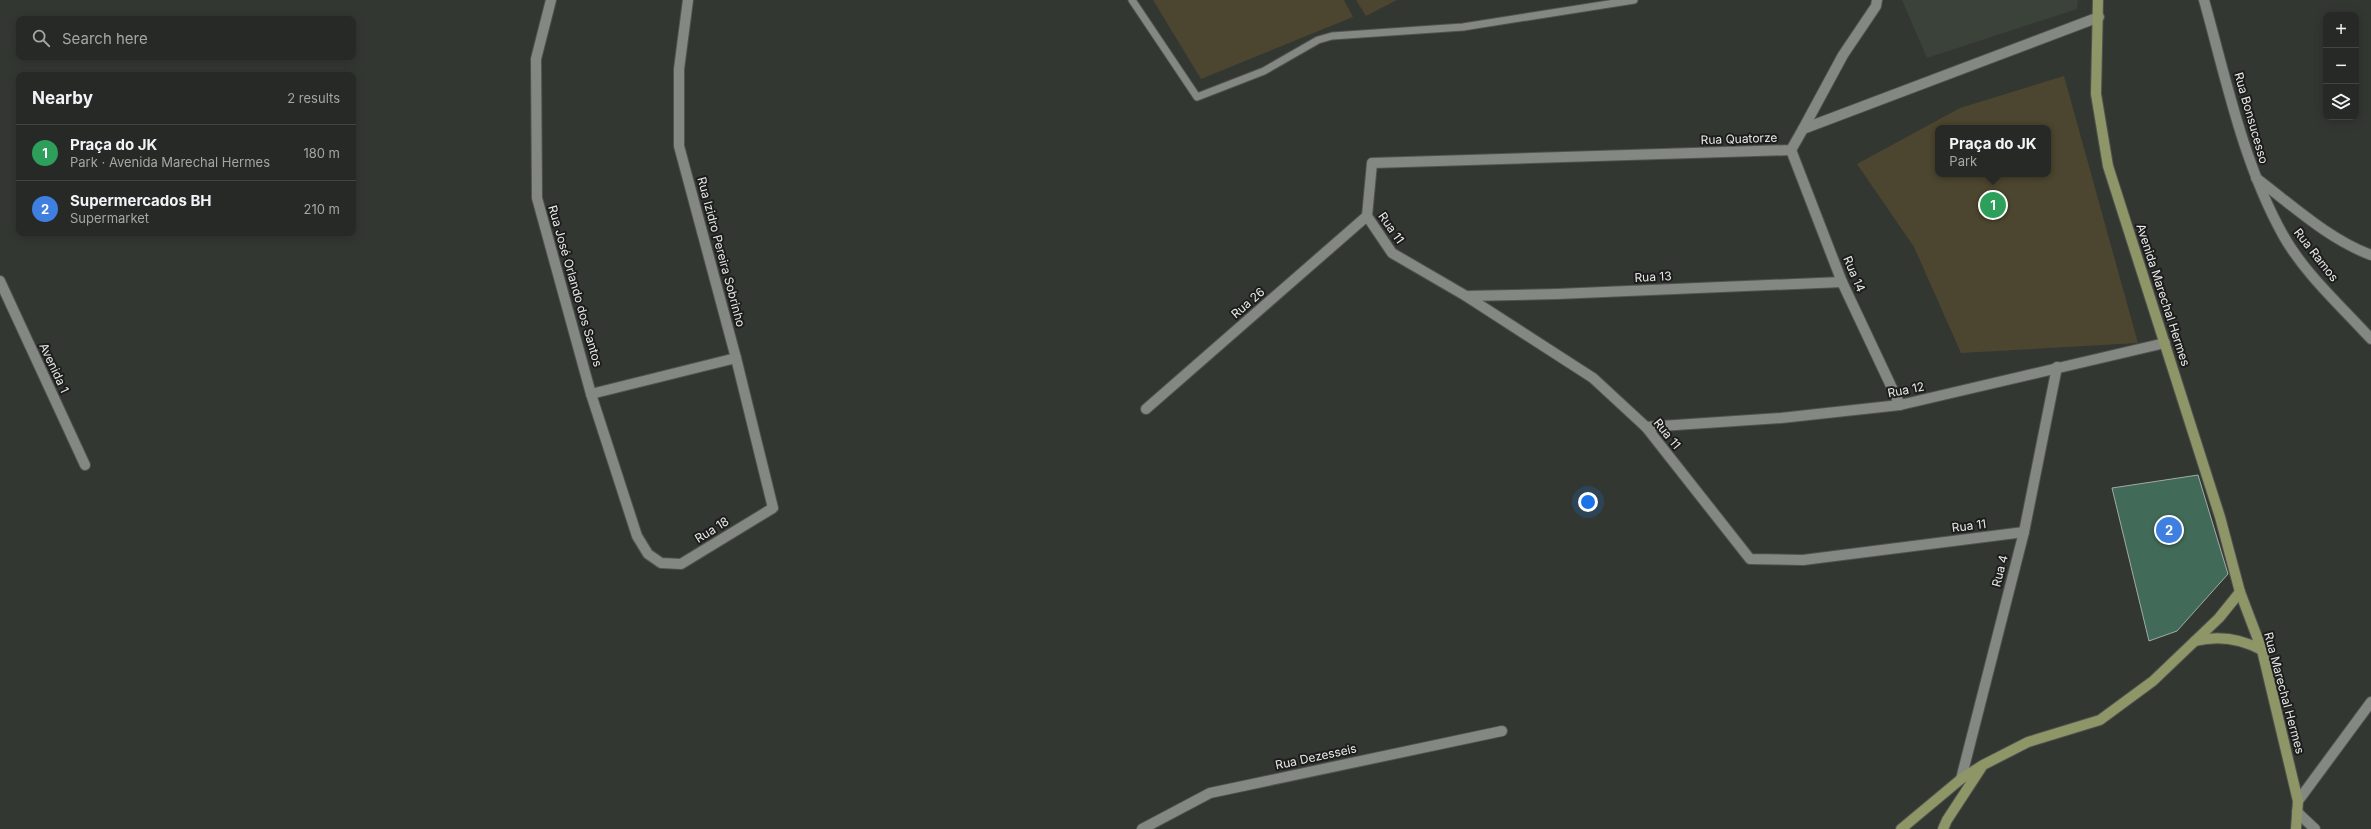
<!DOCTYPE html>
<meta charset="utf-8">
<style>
body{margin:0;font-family:Inter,sans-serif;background:#323532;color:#f1f3f6}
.controls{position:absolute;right:12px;top:12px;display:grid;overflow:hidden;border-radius:8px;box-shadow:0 2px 10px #0003}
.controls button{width:36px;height:36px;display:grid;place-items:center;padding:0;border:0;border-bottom:1px solid #424543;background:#262926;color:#f1f3f6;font:20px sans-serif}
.you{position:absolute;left:1588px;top:502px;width:14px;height:14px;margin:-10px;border:3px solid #fff;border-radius:50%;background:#1a73e8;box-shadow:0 0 0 6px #1a73e833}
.badge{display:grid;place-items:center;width:26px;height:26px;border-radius:50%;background:#90b8fd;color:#fff;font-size:13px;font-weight:700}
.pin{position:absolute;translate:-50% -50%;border:2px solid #fff;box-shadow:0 1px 4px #0006}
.popup{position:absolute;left:1935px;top:125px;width:116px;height:52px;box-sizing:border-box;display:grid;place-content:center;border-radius:8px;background:#262926;filter:drop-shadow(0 1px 3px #0005);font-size:13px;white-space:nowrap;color:#a4a6a7}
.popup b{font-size:15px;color:#f1f3f6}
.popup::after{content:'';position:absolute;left:50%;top:100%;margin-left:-8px;border:8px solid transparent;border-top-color:#262926}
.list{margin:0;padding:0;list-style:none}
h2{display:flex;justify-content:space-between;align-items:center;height:52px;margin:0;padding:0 16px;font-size:17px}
h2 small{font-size:13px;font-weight:400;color:#a4a6a7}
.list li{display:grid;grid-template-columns:26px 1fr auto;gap:12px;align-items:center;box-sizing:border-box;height:56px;padding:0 16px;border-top:1px solid #424543}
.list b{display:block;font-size:15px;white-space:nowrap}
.list p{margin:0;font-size:13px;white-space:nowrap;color:#a4a6a7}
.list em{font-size:13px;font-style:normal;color:#a4a6a7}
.icon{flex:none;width:22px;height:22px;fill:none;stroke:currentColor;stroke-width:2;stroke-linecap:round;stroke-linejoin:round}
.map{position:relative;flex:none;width:2371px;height:829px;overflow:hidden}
.search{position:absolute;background:#262926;box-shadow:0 2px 10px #0003;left:16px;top:16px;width:340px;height:44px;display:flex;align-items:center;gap:10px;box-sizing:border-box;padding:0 14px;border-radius:8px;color:#a4a6a7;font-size:15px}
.panel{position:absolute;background:#262926;box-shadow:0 2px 10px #0003;left:16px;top:72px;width:340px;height:164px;border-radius:8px}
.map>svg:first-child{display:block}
.built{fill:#3a4239}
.green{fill:#4c452f;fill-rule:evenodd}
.building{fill:#416b58;stroke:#a4aaa7}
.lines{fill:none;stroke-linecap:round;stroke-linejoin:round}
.lane-casing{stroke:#50534f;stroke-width:9}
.street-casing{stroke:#50534f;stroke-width:12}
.secondary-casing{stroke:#50534f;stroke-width:12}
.lane{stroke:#848883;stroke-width:7}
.street{stroke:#848883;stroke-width:10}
.secondary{stroke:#8e9566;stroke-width:10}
.labels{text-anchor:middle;stroke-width:4;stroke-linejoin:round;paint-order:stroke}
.street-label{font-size:12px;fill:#e8eae7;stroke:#1c1d1c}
</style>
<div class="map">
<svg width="2371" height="829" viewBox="0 0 2371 829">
<rect width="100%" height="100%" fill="#333732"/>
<polygon class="built" points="1902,0 2078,0 2077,9 1927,58"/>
<g class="green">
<polygon points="1153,0 1344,0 1353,17 1201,79"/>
<polygon points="1356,0 1397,0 1366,16"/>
<path d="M2064 76 2138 343 1961 353 1914 247 1857 164 1960 108ZM1938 128H2048V174H1938Z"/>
</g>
<polygon class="building" points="2198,475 2228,574 2177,631 2149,641 2112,488"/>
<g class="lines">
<g class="lane-casing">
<polyline id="lane" points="1132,0 1197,97 1264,71 1318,40 1332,36 1463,27 1634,0"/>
</g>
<g class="street-casing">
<g id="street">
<polyline points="551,0 536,59 537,198 591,394 637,536 648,554 661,563 681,564 773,508 736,358 679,146 679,69 688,0"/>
<path d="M2204 0C2226 79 2243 163 2283 235 2304 273 2342 307 2371 339"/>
<polyline points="1803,129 1843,55 1876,6 1877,0"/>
<polyline points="1791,150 1842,282 1900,405"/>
<path d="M2256 178C2292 205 2328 239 2371 255"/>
<polyline points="0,281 85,465"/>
<polyline points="1466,296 1557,294 1842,282"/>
<polyline points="591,394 736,358"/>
<polyline points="1146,409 1367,216"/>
<polyline points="1646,427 1781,418 1900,405 2165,343"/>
<polyline points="2024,532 1803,560 1750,559 1646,427 1593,378 1466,296 1392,253 1367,216 1372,163 1791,150 1803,129 2099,17"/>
<polyline points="1961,779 2024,532 2057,367"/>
<polyline points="2298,801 2371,702"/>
<polyline points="2297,812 2315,829"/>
<polyline points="1142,829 1210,793 1502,731"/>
</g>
</g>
<g class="secondary-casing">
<g id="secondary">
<polyline points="2098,0 2096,94 2108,166 2220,517 2240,592 2262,650 2298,801 2296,829"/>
<path d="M2195 641C2219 635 2240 638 2262 650"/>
<polyline points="1901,829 1961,779 1983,765 2028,742 2100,720 2153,681 2219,618 2240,592"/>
<polyline points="1943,829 1947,820 1981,768"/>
</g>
</g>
<use href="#lane" class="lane"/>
<use href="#street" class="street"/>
<use href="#secondary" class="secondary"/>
</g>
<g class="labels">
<g class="street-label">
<text transform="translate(2251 118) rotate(74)" y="4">Rua Bonsucesso</text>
<text transform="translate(1739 139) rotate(-2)" y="4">Rua Quatorze</text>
<text transform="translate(1391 228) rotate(55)" y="4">Rua 11</text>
<text transform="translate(721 252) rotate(75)" y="4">Rua Izidro Pereira Sobrinho</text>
<text transform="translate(2316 255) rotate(52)" y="4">Rua Ramos</text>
<text transform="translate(1854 274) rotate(67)" y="4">Rua 14</text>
<text transform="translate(1653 277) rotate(-3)" y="4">Rua 13</text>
<text transform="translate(575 286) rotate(74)" y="4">Rua José Orlando dos Santos</text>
<text transform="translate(2163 295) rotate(72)" y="4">Avenida Marechal Hermes</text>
<text transform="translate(1248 303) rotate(-41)" y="4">Rua 26</text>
<text transform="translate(54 368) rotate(65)" y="4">Avenida 1</text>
<text transform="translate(1906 390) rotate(-11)" y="4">Rua 12</text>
<text transform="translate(1667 434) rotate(51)" y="4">Rua 11</text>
<text transform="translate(1969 526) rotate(-7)" y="4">Rua 11</text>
<text transform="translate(712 530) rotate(-32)" y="4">Rua 18</text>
<text transform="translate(2000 571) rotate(-76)" y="4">Rua 4</text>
<text transform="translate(2284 693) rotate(75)" y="4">Rua Marechal Hermes</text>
<text transform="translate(1316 757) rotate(-12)" y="4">Rua Dezesseis</text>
</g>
</g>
</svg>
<div class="controls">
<button>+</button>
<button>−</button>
<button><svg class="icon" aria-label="layers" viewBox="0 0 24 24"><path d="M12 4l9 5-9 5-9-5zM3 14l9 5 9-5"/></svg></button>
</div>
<div class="you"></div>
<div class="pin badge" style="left:1993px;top:205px;background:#2e9e5b">1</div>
<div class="popup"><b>Praça do JK</b>Park</div>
<div class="pin badge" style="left:2169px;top:530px;background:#3f7fe0">2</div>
<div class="search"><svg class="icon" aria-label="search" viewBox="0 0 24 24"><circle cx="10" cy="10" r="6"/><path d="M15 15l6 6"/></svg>Search here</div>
<section class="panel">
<h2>Nearby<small>2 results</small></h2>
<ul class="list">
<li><span class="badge" style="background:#2e9e5b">1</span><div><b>Praça do JK</b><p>Park · Avenida Marechal Hermes</p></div><em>180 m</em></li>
<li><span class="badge" style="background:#3f7fe0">2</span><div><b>Supermercados BH</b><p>Supermarket</p></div><em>210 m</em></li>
</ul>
</section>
</div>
